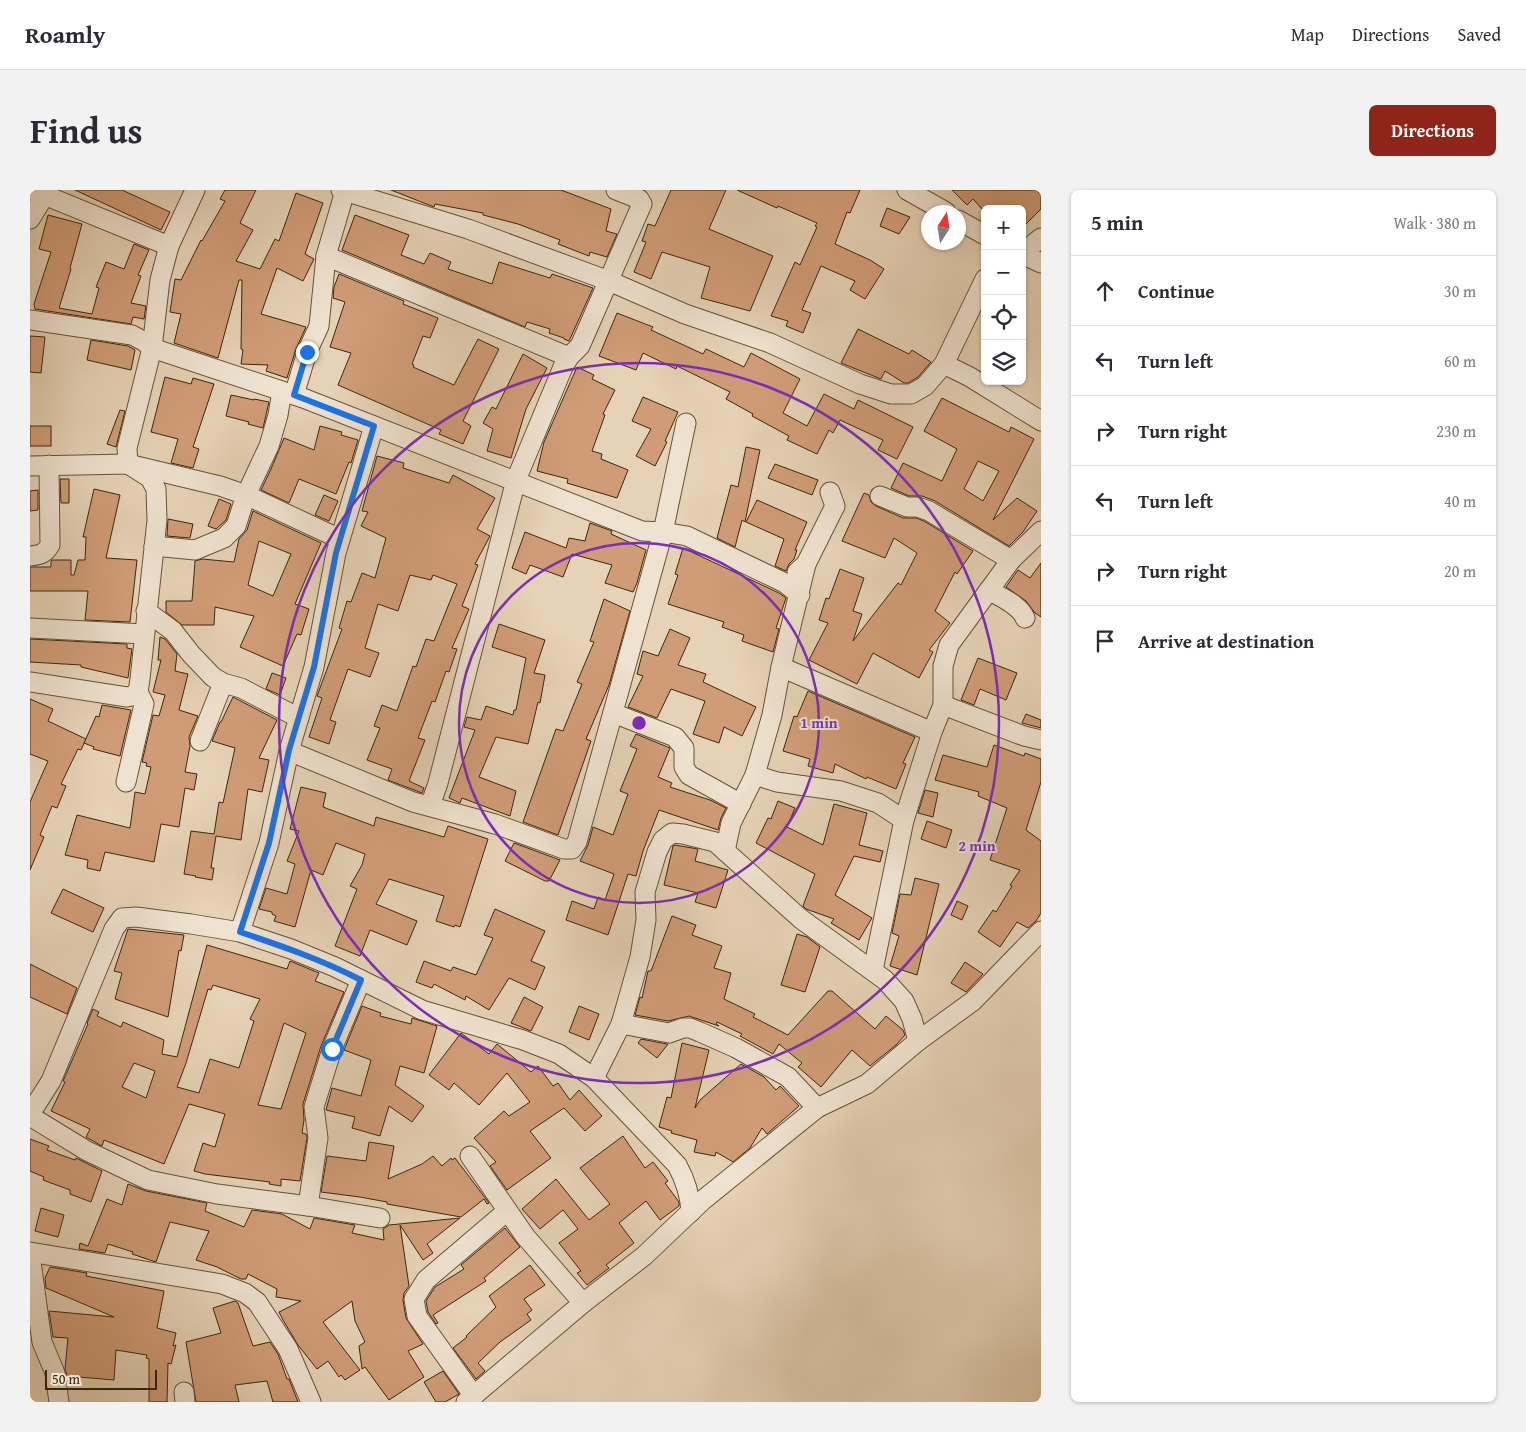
<!DOCTYPE html>
<meta charset="utf-8">
<style>
body{margin:0;font-family:"Gentium Book Plus",serif;background:#f2f2f3;color:#2b2b33}
.controls{position:absolute;right:15px;top:15px;display:grid;overflow:hidden;border-radius:8px;box-shadow:0 1px 4px #0004}
.controls button{width:45px;height:45px;display:grid;place-items:center;padding:0;border:0;border-bottom:1px solid #e1e1e2;background:#fff;color:#2b2b33;font:25px sans-serif}
.compass{position:absolute;left:891px;top:15px;width:45px;height:45px;border-radius:50%;background:#fff;box-shadow:0 1px 4px #0004;rotate:12deg}
.scale{position:absolute;left:15px;bottom:12px;width:112px;box-sizing:border-box;padding-left:5px;border:2px solid #3d270b;border-top:0;font-size:14px;line-height:18px;white-space:nowrap;color:#3d270b;-webkit-text-stroke:4px #efe2d0;paint-order:stroke}
.stop{position:absolute;width:15px;height:15px;margin:-11px;border:4px solid #1a73e8;border-radius:50%;background:#fff}
.stop.end{background:#1a73e8;border-color:#fff;box-shadow:0 1px 5px #0008}
.list{margin:0;padding:0;list-style:none}
h2{display:flex;justify-content:space-between;align-items:center;height:65px;margin:0;padding:0 20px;font-size:21px}
h2 small{font-size:16px;font-weight:400;color:#7c7c81}
.list li{display:grid;grid-template-columns:32px 1fr auto;gap:15px;align-items:center;box-sizing:border-box;height:70px;padding:0 20px;border-top:1px solid #e1e1e2}
.list b{display:block;font-size:19px;white-space:nowrap}
.list em{font-size:16px;font-style:normal;color:#7c7c81}
.icon{flex:none;width:28px;height:28px;fill:none;stroke:currentColor;stroke-width:2;stroke-linecap:round;stroke-linejoin:round}
.map{position:relative;flex:none;width:1011px;height:1212px;overflow:hidden;border-radius:8px}
header{display:flex;align-items:center;gap:30px;box-sizing:border-box;height:70px;padding:0 25px;background:#fff;border-bottom:1px solid #e1e1e2}
header strong{font-size:24px}
nav{display:flex;gap:28px;margin-inline-start:auto;font-size:18px}
.intro{display:flex;align-items:center;justify-content:space-between;box-sizing:border-box;height:120px;padding:0 30px}
h1{margin:0;font-size:35px}
.button{padding:12px 22px;border-radius:8px;background:#8f2418;color:#fff;font-size:18px;font-weight:700}
main{display:flex;gap:30px;padding:0 30px}
aside{flex:1;background:#fff;border-radius:8px;box-shadow:0 1px 4px #0004}
.map>svg:first-child{display:block}
.building{fill:#d09c77;stroke:#3d270b;fill-rule:evenodd}
.lines{fill:none;stroke-linecap:round;stroke-linejoin:round}
.minor-casing{stroke:#675236;stroke-width:21}
.minor{stroke:#efe2d0;stroke-width:19}
.route{stroke:#1a73e8;stroke-width:6}
.ring{fill:none;stroke:#7b2cbf;stroke-width:2.5}
.centre{fill:#7b2cbf;stroke:#efe2d0;stroke-width:2.5}
.ring-label{font-size:15px;text-anchor:middle;font-weight:bold;fill:#7b2cbf;stroke:#efe2d0;stroke-width:4;stroke-linejoin:round;paint-order:stroke}
</style>
<header>
<strong>Roamly</strong>
<nav><a>Map</a><a>Directions</a><a>Saved</a></nav>
</header>
<div class="intro"><h1>Find us</h1><a class="button">Directions</a></div>
<main>
<div class="map">
<svg width="1011" height="1212" viewBox="0 0 1011 1212">
<rect width="100%" height="100%" fill="#e6d2b6"/>
<filter id="stains"><feTurbulence type="fractalNoise" baseFrequency=".004" numOctaves="4"/><feColorMatrix values="0 0 0 0 .2 0 0 0 0 .09 0 0 0 0 .02 0 0 0 .5 -.17"/></filter>
<radialGradient id="worn" r=".72"><stop offset=".6" stop-color="#630" stop-opacity="0"/><stop offset="1" stop-color="#630" stop-opacity=".3"/></radialGradient>
<g class="building">
<polygon points="45,0 92,0 140,22 131,40"/>
<polygon points="195,0 226,0 210,33 223,40 206,71 230,79 245,49 249,51 266,3 293,13 275,64 284,69 273,91 247,78 231,124 276,137 266,159 257,188 236,181 238,175 211,174 213,160 211,159 212,90 209,90 188,168 144,153 151,124 140,122 145,89 151,90 171,50 172,51 195,11 190,9"/>
<polygon points="361,0 531,0 581,19 576,41 587,44 577,67 560,62 559,66 528,54 530,50 488,34 453,25 453,23 405,14 404,17"/>
<polygon points="641,0 696,0 679,39 743,66 720,121 671,108 680,77 632,62 621,89 604,82 616,52 612,51 618,34 625,36"/>
<polygon points="707,0 830,0 820,23 817,22 805,54 840,70 854,79 835,109 820,100 825,91 791,76 772,120 781,123 773,143 756,136 758,131 741,126 765,72 770,75 787,37 785,36 787,33 748,16 747,18"/>
<polygon points="922,0 1006,0 1011,5 1011,19 992,38 992,19 952,19 943,9 937,15"/>
<polygon points="857,18 880,27 869,44 850,36"/>
<polygon points="18,25 52,34 40,78 41,79 29,118 62,124 69,98 66,97 76,72 94,79 104,54 119,60 108,85 111,86 101,113 116,116 114,129 103,127 101,134 5,119 4,114 21,62 9,59"/>
<polygon points="325,25 379,45 371,65 394,74 400,63 421,72 418,79 462,94 469,72 520,88 522,84 563,98 539,151 534,149 534,148 519,143 520,139 497,132 495,137 312,60"/>
<polygon points="309,84 374,111 373,114 408,128 400,148 393,146 382,174 384,175 383,177 424,195 448,149 469,159 433,231 441,236 433,254 409,244 411,240 308,195 321,163 300,157 315,112 303,108 304,97"/>
<polygon points="587,123 623,137 621,140 673,164 676,159 714,177 721,163 770,189 753,223 777,236 794,204 824,219 828,210 883,237 867,269 848,260 853,250 810,230 803,243 799,240 787,264 757,250 759,246 722,226 723,224 696,209 700,202 647,176 646,179 613,163 606,180 569,166"/>
<polygon points="828,139 879,164 882,160 901,172 888,187 878,193 874,193 855,181 851,189 811,173"/>
<polygon points="0,146 15,147 11,183 0,182"/>
<polygon points="61,150 98,156 105,160 101,180 57,170"/>
<polygon points="493,164 517,178 496,219 481,268 457,261 463,239 453,233 462,217 466,219"/>
<polygon points="547,177 564,185 562,189 585,200 573,224 575,225 562,261 572,264 571,269 598,280 587,308 537,293 538,289 507,281 514,252"/>
<polygon points="135,187 161,194 163,188 184,194 163,257 169,259 163,278 141,273 148,249 121,242"/>
<polygon points="201,205 224,210 224,209 239,212 233,238 218,234 219,232 196,226"/>
<polygon points="613,207 648,222 635,251 637,252 625,276 606,266 621,239 602,231"/>
<path d="M912 208 979 242 981 237 1004 249 963 330 987 308 1007 321 993 342 979 356 905 311 892 306H879L861 298 873 273 912 291 927 259 894 241ZM948 271 969 281 953 311 934 299Z"/>
<polygon points="90,220 95,221 86,257 77,254"/>
<rect x="0" y="236" width="21" height="20"/>
<polygon points="290,236 312,242 311,245 328,250 321,273 319,272 306,304 269,289 259,313 231,300 241,279 254,248 284,260"/>
<polygon points="716,257 730,260 715,332 712,330 705,357 687,348 701,295 708,297"/>
<polygon points="347,266 374,273 373,278 419,293 423,285 465,308 447,339 460,346 445,374 448,375 432,416 439,419 422,458 427,459 419,482 416,481 405,512 402,511 388,548 395,550 379,591 394,598 392,603 358,590 362,579 337,570 350,538 344,536 352,515 367,521 383,476 386,477 396,449 404,451 427,394 403,385 401,390 380,385 368,421 348,414 335,458 349,463 340,487 318,479 300,530 306,532 299,554 279,547 292,508 287,506 312,439 309,438 317,411 321,412 332,383 345,388 356,348 331,336 338,322 332,321"/>
<polygon points="745,274 788,290 782,305 738,288"/>
<polygon points="30,289 39,289 39,313 31,313"/>
<polygon points="64,299 90,305 76,368 107,370 100,432 55,430 58,401 0,401 0,377 21,377 21,371 22,370 41,370 41,385 44,385 48,370 55,370 56,347 53,347"/>
<polygon points="8,300 8,320 0,321 0,301"/>
<polygon points="834,303 839,305 841,312 846,316 873,328 886,328 894,331 943,361 927,384 925,382 905,421 920,433 899,460 903,462 889,488 843,463 827,494 779,470 798,433 789,430 796,408 799,409 810,379 834,388 823,421 832,424 823,451 868,393 871,395 887,363 864,348 855,368 812,351"/>
<polygon points="294,305 308,311 299,331 285,325"/>
<polygon points="189,309 201,314 196,330 186,339 178,336"/>
<polygon points="727,310 777,332 765,360 767,360 764,369 759,374 756,381 745,376 754,349 716,332"/>
<path d="M223 321 291 353 265 414 279 419 271 445 267 444 253 476 210 457 224 426 185 417 184 435H152L136 422V411H162L165 371 172 369 204 372 209 349 217 340ZM229 351 261 364 243 406 218 395Z"/>
<polygon points="138,329 163,334 160,348 137,346"/>
<polygon points="560,333 582,341 581,344 616,360 607,393 603,402 575,393 582,375 542,364 533,387 500,375 496,384 482,378 495,342 536,358 539,348 555,351"/>
<polygon points="653,358 749,403 756,408 746,438 749,439 743,462 712,451 714,445 692,437 694,432 638,414 648,385 645,384"/>
<polygon points="1011,373 1011,427 1005,423 996,411 976,397 988,380 1000,388"/>
<polygon points="574,409 600,421 579,495 556,549 561,551 528,645 493,632 526,539 533,541 552,494 547,492 564,452 560,451"/>
<polygon points="469,434 515,450 504,483 515,485 510,513 508,512 498,554 466,547 449,587 486,601 480,626 432,608 430,613 419,608 445,540 434,537 437,527 451,530 456,516 483,525 484,520 486,520 496,468 462,457"/>
<polygon points="640,439 660,448 648,475 676,484 673,492 726,517 712,546 694,537 689,553 663,544 675,511 641,499 627,528 598,517 613,486 607,484 613,461 628,466"/>
<polygon points="130,447 135,449 147,464 145,481 158,484 149,520 168,526 159,547 160,556 155,582 167,584 164,600 155,598 149,637 131,634 124,672 75,662 70,681 57,678 58,670 35,665 47,625 100,638 105,602 115,604 121,577 116,576 117,573 112,572 123,525 129,526 135,505 123,502 131,470 128,470"/>
<polygon points="0,449 97,454 97,458 102,459 98,488 51,477 51,475 0,472"/>
<polygon points="948,468 987,483 976,510 950,499 944,515 931,510"/>
<polygon points="242,483 256,488 250,505 236,499"/>
<polygon points="778,501 885,547 873,573 876,574 866,599 837,587 836,589 805,574 803,583 778,576 780,569 753,561 764,526 767,527"/>
<polygon points="203,507 247,530 229,568 239,570 232,602 218,599 211,650 186,646 181,678 184,678 182,690 165,687 166,686 154,684 161,641 184,644 189,612 193,613 205,558 182,551 190,532 191,532"/>
<polygon points="0,509 23,519 18,531 56,549 51,560 48,559 31,594 36,596 27,618 22,616 10,645 14,647 0,680 0,612 18,571 0,564"/>
<polygon points="72,515 101,520 90,566 63,559 64,557 54,553 66,526 69,527"/>
<polygon points="996,524 1011,530 1011,538 992,533"/>
<polygon points="606,544 640,558 628,587 642,593 640,597 680,610 696,618 691,628 688,640 629,620 613,661 606,686 598,684 578,745 536,730 542,711 564,719 568,707 575,710 584,684 550,671 558,655 563,637 583,645 598,604 590,601 607,559 600,556"/>
<polygon points="964,555 994,566 995,563 1011,569 1011,592 996,640 1011,651 1011,723 1006,731 998,738 987,732 970,757 948,742 963,720 966,722 982,696 980,695 990,680 960,670 977,618 948,606 949,602 905,590 913,565 957,577"/>
<polygon points="271,597 296,603 293,617 344,636 346,627 414,647 418,636 458,649 430,737 425,735 424,737 406,731 414,706 359,689 346,714 387,731 377,755 340,740 330,766 305,756 327,699 320,696 332,675 335,664 306,653 293,685 281,680 265,737 244,731 246,726 242,724 242,722 229,719 236,698 257,704 265,674 257,671 269,641 260,639"/>
<polygon points="895,600 908,603 903,627 888,623"/>
<polygon points="748,611 765,618 757,637 793,655 804,614 837,623 829,655 853,661 850,672 824,666 805,705 842,728 829,750 801,733 804,729 776,719 773,716 785,684 726,653 738,628 741,629"/>
<polygon points="897,631 922,640 916,658 891,649"/>
<polygon points="484,653 530,670 519,691 515,691 475,671"/>
<polygon points="645,655 668,659 665,671 698,680 686,718 665,712 668,703 634,695 643,656"/>
<polygon points="885,688 909,694 887,785 860,776 869,746 862,743 870,704 881,705"/>
<polygon points="33,699 74,718 63,742 21,723"/>
<polygon points="927,711 938,716 932,730 921,725"/>
<polygon points="465,719 515,741 501,771 515,777 505,800 479,788 459,820 436,806 435,810 404,794 402,798 386,792 394,771 421,781 423,777 446,785 463,748 454,745"/>
<polygon points="642,726 666,735 662,745 692,756 684,778 701,783 694,809 725,824 723,827 758,845 798,801 802,801 845,839 856,826 873,840 875,845 866,855 840,876 822,860 791,897 768,877 772,873 749,854 743,864 710,846 712,844 687,832 686,834 689,836 659,826 638,831 605,825 610,807 612,808 618,781 621,781"/>
<polygon points="98,739 154,745 151,761 149,760 138,827 85,809 92,783 84,781"/>
<polygon points="767,744 777,747 790,757 775,802 751,795"/>
<path d="M177 755 257 779 260 771 289 783 285 791 314 802 291 856 273 914 274 930 272 943 276 944 277 948 270 991 251 989V996L239 994 240 992 175 984 164 981 173 953 185 957 195 924 159 914 134 974 74 950 72 956 56 947 60 939 21 921 35 892 33 891 58 834 57 833 63 819 69 822 67 826 91 837 93 832 134 850 132 864 147 867ZM183 795 230 809 220 829 224 831 209 878 180 869 169 903 147 897 156 873 178 799 181 800ZM254 833 276 843 251 919 228 915ZM104 873 125 881 116 908 92 897Z"/>
<polygon points="935,772 953,784 936,802 921,793"/>
<polygon points="0,774 47,798 37,824 0,807"/>
<polygon points="494,807 513,817 501,841 481,833"/>
<polygon points="332,816 351,823 350,826 381,834 382,828 407,836 394,883 370,876 365,895 394,916 382,932 359,916 350,946 322,938 325,927 296,920 302,898 331,906 341,870 314,860"/>
<polygon points="549,816 569,824 559,850 539,842"/>
<polygon points="431,843 459,864 467,854 501,882 508,876 523,896 528,893 540,910 549,900 572,926 555,941 534,918 500,941 521,968 477,1000 460,976 466,972 444,948 474,921 479,926 500,912 477,883 449,915 424,893 419,900 399,885"/>
<polygon points="611,849 637,854 638,854 627,868 608,853"/>
<polygon points="652,853 679,860 665,918 670,910 711,874 734,887 746,900 750,896 769,916 737,944 732,938 720,958 703,972 686,962 685,966 664,962 667,950 641,943 642,941 629,937 637,907 641,908"/>
<polygon points="593,946 615,978 623,972 638,991 635,993 649,1012 649,1016 630,1030 616,1011 589,1033 604,1053 576,1075 579,1078 557,1095 547,1083 551,1081 529,1053 548,1039 533,1020 510,1039 492,1019 526,989 559,1030 580,1014 550,978"/>
<polygon points="0,949 19,956 17,960 45,970 46,968 72,981 61,1012 40,1004 40,1000 13,990 14,987 0,981"/>
<polygon points="339,952 364,956 358,989 392,974 403,966 412,976 421,968 422,970 425,968 459,1013 457,1014 454,1009 431,1027 357,1014 357,1012 330,1007 291,1002 297,966 336,971"/>
<polygon points="98,994 116,1001 177,1013 175,1021 214,1037 222,1020 252,1024 280,1039 284,1028 325,1035 322,1043 354,1050 353,1039 359,1035 430,1028 397,1054 403,1063 393,1070 370,1035 379,1096 374,1103 373,1110 376,1128 393,1154 378,1161 394,1187 359,1210 335,1177 332,1179 329,1156 335,1152 325,1131 322,1111 293,1132 330,1180 315,1190 311,1185 309,1187 298,1171 287,1179 268,1155 253,1130 249,1122 271,1111 246,1107 247,1099 218,1084 216,1089 211,1089 187,1077 166,1070 179,1041 140,1032 126,1072 102,1064 103,1062 78,1054 75,1063 49,1059 50,1053 58,1056 77,1009 92,1015"/>
<polygon points="11,1018 34,1025 28,1047 5,1041"/>
<polygon points="475,1038 490,1057 454,1088 456,1091 403,1125 408,1133 406,1134 398,1122 396,1111 405,1097 434,1079 431,1075"/>
<polygon points="500,1075 515,1095 494,1109 502,1120 497,1124 501,1130 470,1152 448,1173 455,1181 446,1189 423,1158 437,1147 436,1146 466,1117 459,1106"/>
<polygon points="20,1077 57,1083 56,1086 134,1101 127,1138 146,1143 143,1156 146,1155 141,1174 138,1173 137,1212 119,1212 119,1169 116,1168 117,1165 86,1160 84,1190 37,1186 35,1179 38,1148 23,1147 19,1121 84,1127 16,1098 15,1088"/>
<polygon points="205,1111 208,1113 223,1156 240,1152 248,1164 257,1189 259,1189 268,1212 243,1212 237,1191 205,1195 209,1212 166,1212 156,1152 191,1143 183,1118"/>
<polygon points="413,1181 429,1204 415,1212 406,1212 394,1192"/>
</g>
<g class="lines">
<g class="minor-casing">
<g id="minor">
<polyline points="2,0 139,56"/>
<polyline points="311,0 438,39 579,91 655,124 740,153 830,194 861,204 881,204 895,196 914,174 955,89"/>
<polyline points="877,0 916,22"/>
<polyline points="0,29 18,0"/>
<polyline points="928,30 955,45"/>
<polyline points="992,63 1011,48"/>
<polyline points="992,64 1011,73"/>
<polyline points="296,66 539,167"/>
<polyline points="0,130 102,145 115,152 122,158 273,208 612,341 633,342 657,346 755,393 770,405"/>
<polyline points="914,174 940,187 1011,231"/>
<polyline points="264,205 277,162 289,136 296,66 315,1"/>
<polyline points="98,274 97,258 122,158 130,90 139,56 165,0"/>
<polyline points="0,276 98,274 190,296 216,305 310,349"/>
<polyline points="850,306 877,317 888,317 899,321 981,370"/>
<polyline points="124,356 165,360 194,348 206,336 216,305 239,256 248,225 252,201"/>
<path d="M0 366C10 365 15 364 20 355L19 275"/>
<polyline points="767,382 776,374 805,316 800,302"/>
<path d="M959 400C970 407 990 415 995 428"/>
<polyline points="116,421 143,441 161,464 183,487 193,493 211,498 269,528"/>
<polyline points="0,438 114,444"/>
<polyline points="751,477 902,542"/>
<polyline points="0,492 97,507 102,506 108,502"/>
<polyline points="913,515 994,546 1011,550"/>
<polyline points="583,523 645,547 654,558 654,577 659,585 711,614"/>
<polyline points="170,551 193,493"/>
<polyline points="259,561 383,612 465,634 534,659 542,659 547,652 633,342 656,233"/>
<polyline points="725,585 747,592 811,601 848,613 874,630"/>
<polyline points="96,592 114,514 108,502 110,489 127,330 126,299 120,288 98,274"/>
<polyline points="400,616 408,593 486,290 533,177 539,167 550,156 612,14 609,9 586,0"/>
<polyline points="695,661 701,633 725,585 742,525 751,477 776,374"/>
<polyline points="210,742 239,653 259,561 284,477 306,363 344,236"/>
<polyline points="843,780 874,630 902,542 913,515 913,476 919,455 981,370 1011,341"/>
<polyline points="591,834 639,843 653,838 660,838 670,842 706,858 758,887 787,918"/>
<polyline points="564,888 591,834 610,767 616,730 615,702 627,662 633,650 642,643 653,644 685,652 771,729 855,790 874,811 882,829 888,851"/>
<path d="M0 924 21 891 84 739 92 728 106 727 161 734 210 742 261 759 305 777 392 820 493 850 529 864 564 888 647 975C656 991 660 1004 661 1022"/>
<polyline points="0,926 57,961 118,990 187,1004 278,1016 350,1028"/>
<polyline points="440,966 495,1046 553,1113"/>
<polyline points="278,1016 288,948 284,917 302,859 331,790"/>
<polyline points="0,1062 192,1094 215,1103 227,1112 258,1159 281,1212"/>
<polyline points="0,1064 12,1152 25,1183 29,1212"/>
<polyline points="154,1202 155,1212"/>
<polyline points="444,1206 387,1126 384,1109 396,1090 477,1021"/>
<polyline points="436,1212 553,1113 614,1066 673,1010 787,918 837,894 888,851 943,811 1011,741"/>
</g>
</g>
<use href="#minor" class="minor"/>
</g>
<g class="lines">
<path class="route" d="M277 162 264 205 344 236 306 363 284 477 259 560 239 653 210 742C252 756 292 770 331 790L302 859"/>
</g>
<g class="ring">
<circle cx="609" cy="533" r="180"/>
<circle cx="609" cy="533" r="360"/>
</g>
<circle cx="609" cy="533" r="8" class="centre"/>
<g class="ring-label">
<text x="789" y="538">1 min</text>
<text x="947" y="661">2 min</text>
</g>
<rect width="100%" height="100%" filter="url(#stains)"/>
<rect width="100%" height="100%" fill="url(#worn)"/>
</svg>
<div class="controls">
<button>+</button>
<button>−</button>
<button><svg class="icon" aria-label="locate" viewBox="0 0 24 24"><circle cx="12" cy="12" r="6"/><path d="M12 2v4M12 18v4M2 12h4M18 12h4"/></svg></button>
<button><svg class="icon" aria-label="layers" viewBox="0 0 24 24"><path d="M12 4l9 5-9 5-9-5zM3 14l9 5 9-5"/></svg></button>
</div>
<svg class="compass" viewBox="-18 -18 36 36"><path d="M0-13l5 13h-10z" fill="#e53935"/><path d="M0 13l5-13h-10z" fill="#7c7c81"/></svg>
<div class="scale">50 m</div>
<div class="stop" style="left:302px;top:859px"></div>
<div class="stop end" style="left:277px;top:162px"></div>
</div>
<aside>
<h2>5 min<small>Walk · 380 m</small></h2>
<ul class="list">
<li><svg class="icon" aria-label="ahead" viewBox="0 0 24 24"><path d="M12 20V5M6 11l6-6 6 6"/></svg><div><b>Continue</b></div><em>30 m</em></li>
<li><svg class="icon" aria-label="left" viewBox="0 0 24 24"><path d="M17 20v-9H6M10 6l-5 5 5 5"/></svg><div><b>Turn left</b></div><em>60 m</em></li>
<li><svg class="icon" aria-label="right" viewBox="0 0 24 24"><path d="M7 20v-9h11M14 6l5 5-5 5"/></svg><div><b>Turn right</b></div><em>230 m</em></li>
<li><svg class="icon" aria-label="left" viewBox="0 0 24 24"><path d="M17 20v-9H6M10 6l-5 5 5 5"/></svg><div><b>Turn left</b></div><em>40 m</em></li>
<li><svg class="icon" aria-label="right" viewBox="0 0 24 24"><path d="M7 20v-9h11M14 6l5 5-5 5"/></svg><div><b>Turn right</b></div><em>20 m</em></li>
<li><svg class="icon" aria-label="arrive" viewBox="0 0 24 24"><path d="M6 21V4h12l-3 4 3 4H6"/></svg><div><b>Arrive at destination</b></div></li>
</ul>
</aside>
</main>
